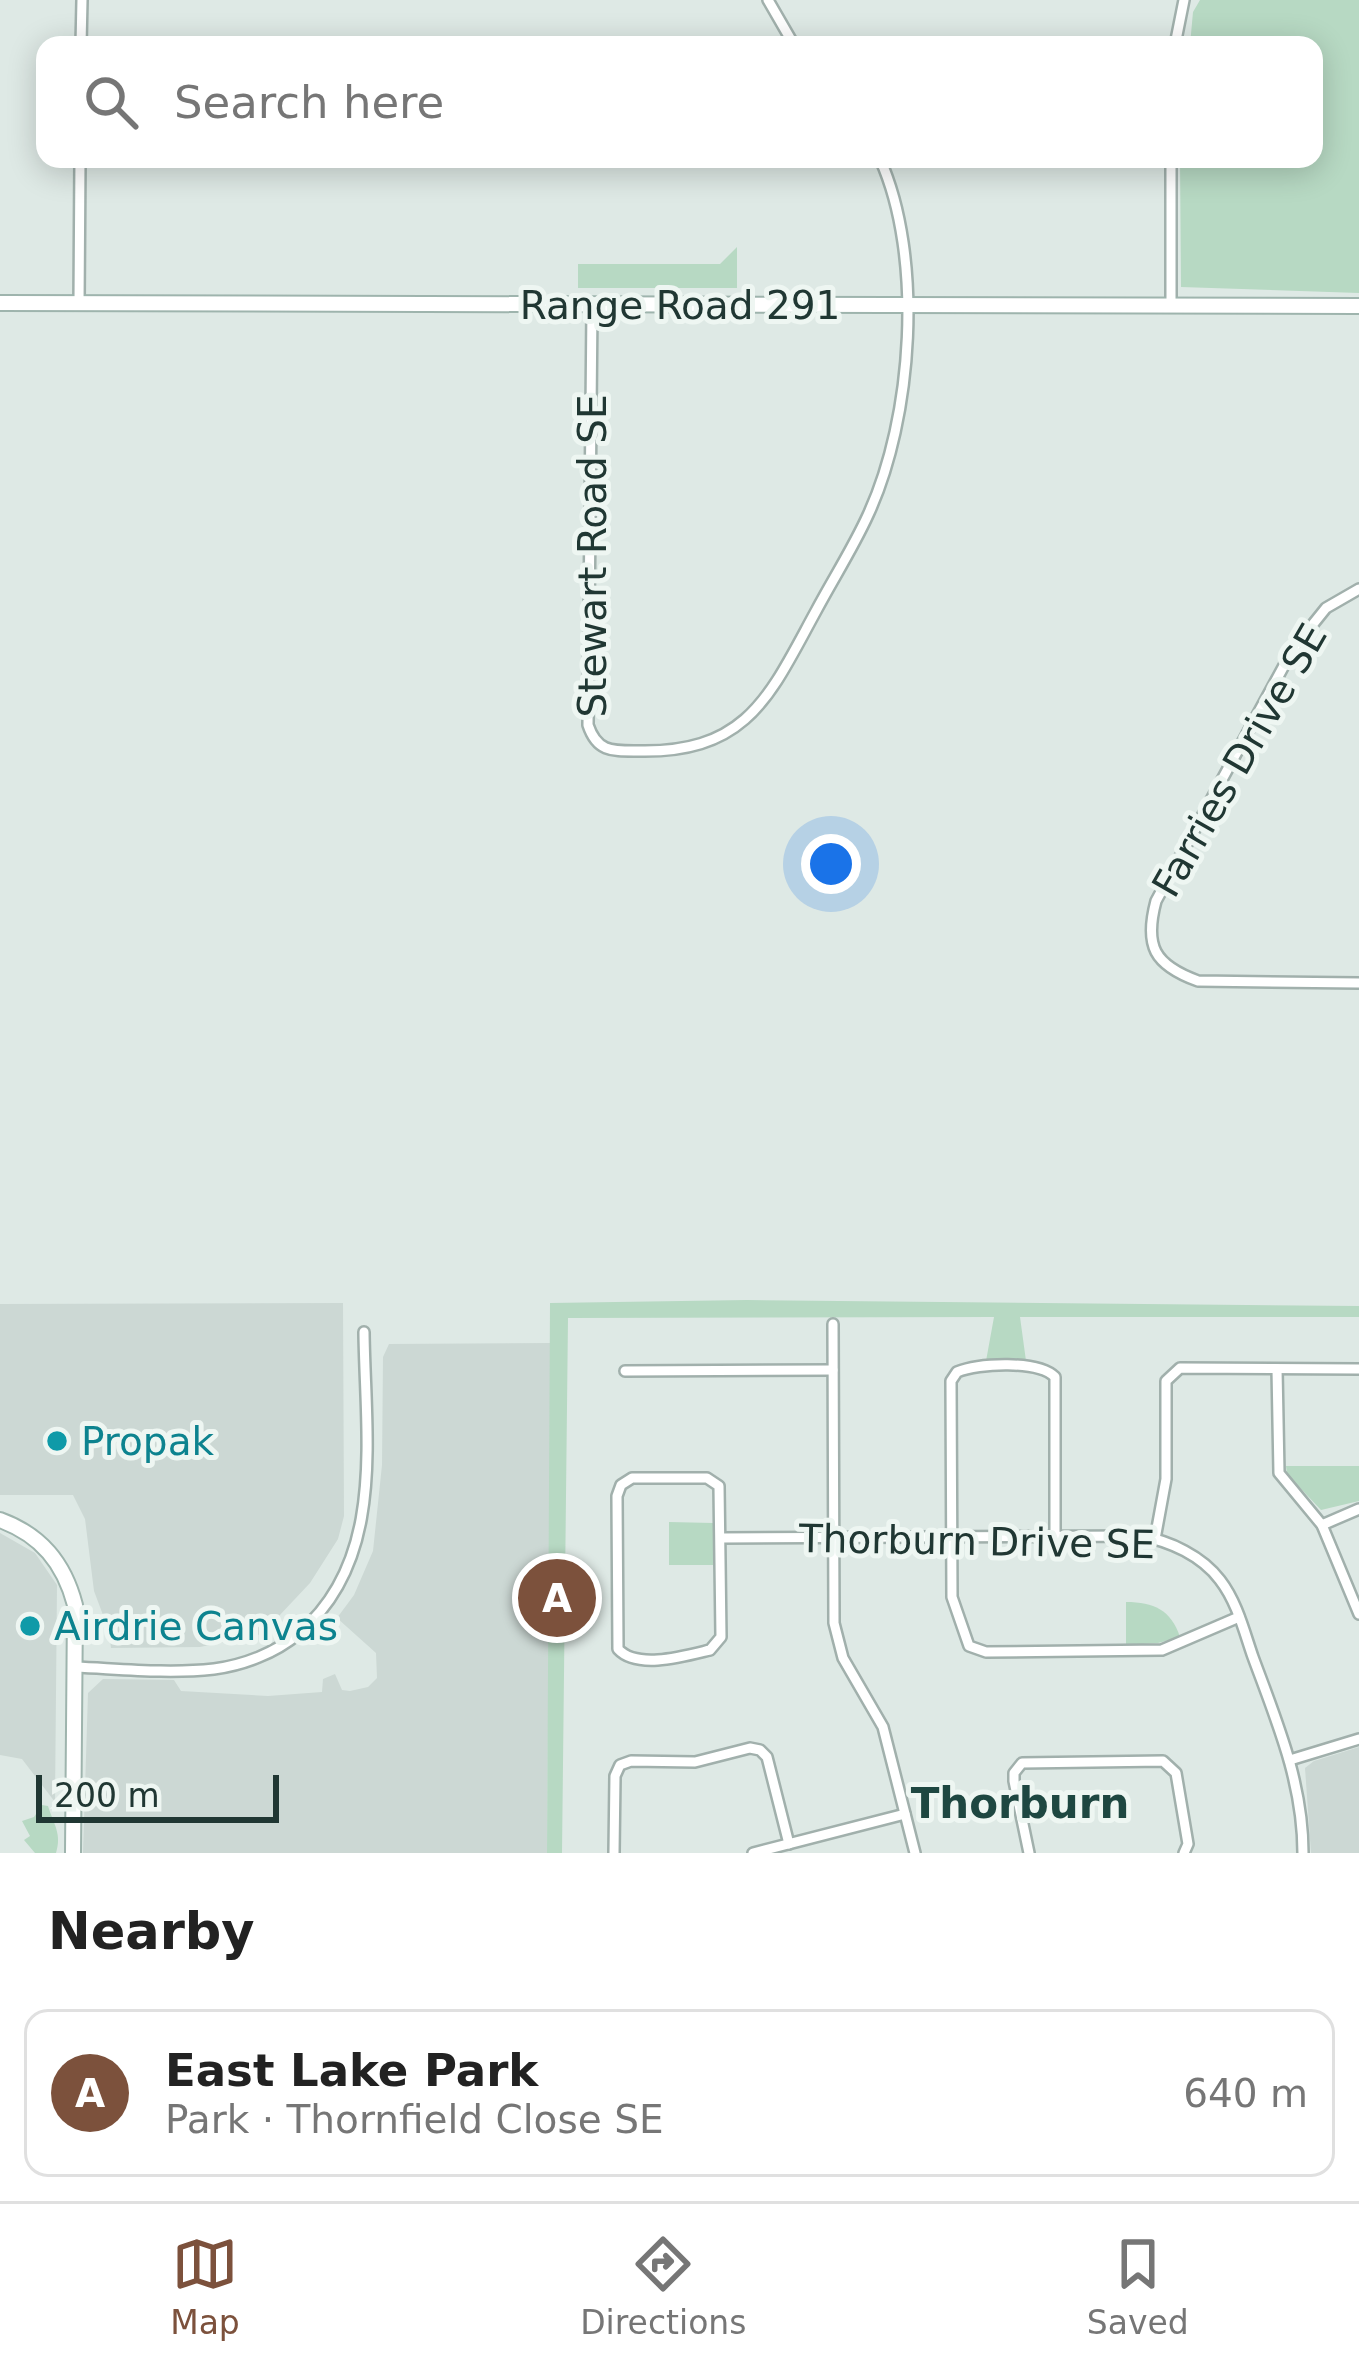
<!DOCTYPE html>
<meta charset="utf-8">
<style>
body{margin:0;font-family:"DejaVu Sans",sans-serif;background:#f2f2f2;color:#222}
.scale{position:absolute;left:36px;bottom:30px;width:243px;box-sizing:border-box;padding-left:12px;border:6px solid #203733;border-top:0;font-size:33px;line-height:42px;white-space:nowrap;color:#203733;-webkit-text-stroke:9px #eef6f2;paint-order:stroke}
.you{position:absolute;left:831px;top:864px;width:42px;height:42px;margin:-30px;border:9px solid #fff;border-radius:50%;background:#1a73e8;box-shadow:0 0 0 18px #1a73e833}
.badge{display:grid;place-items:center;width:78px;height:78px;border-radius:50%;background:#7c513c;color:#fff;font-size:39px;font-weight:700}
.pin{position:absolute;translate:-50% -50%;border:6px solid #fff;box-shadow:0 3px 12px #0006}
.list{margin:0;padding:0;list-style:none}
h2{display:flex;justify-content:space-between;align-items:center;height:156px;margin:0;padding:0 48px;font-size:51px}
h2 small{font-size:39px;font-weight:400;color:#767676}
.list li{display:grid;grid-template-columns:78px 1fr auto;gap:36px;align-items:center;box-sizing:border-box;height:168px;margin:0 24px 24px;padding:0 24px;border:3px solid #e0e0e0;border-radius:24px}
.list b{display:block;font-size:45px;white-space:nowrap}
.list p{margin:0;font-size:39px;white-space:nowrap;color:#767676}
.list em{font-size:39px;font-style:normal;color:#767676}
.icon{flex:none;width:66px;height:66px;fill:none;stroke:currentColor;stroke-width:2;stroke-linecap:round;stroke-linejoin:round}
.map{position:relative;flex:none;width:1359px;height:1853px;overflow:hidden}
.search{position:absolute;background:#fff;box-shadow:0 6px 30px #0003;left:36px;right:36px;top:36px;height:132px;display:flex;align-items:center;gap:30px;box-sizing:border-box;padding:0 42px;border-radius:24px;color:#767676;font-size:45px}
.sheet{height:348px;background:#fff}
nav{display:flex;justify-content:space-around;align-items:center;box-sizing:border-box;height:168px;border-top:3px solid #e0e0e0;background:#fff;font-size:33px;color:#767676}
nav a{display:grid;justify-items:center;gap:6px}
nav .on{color:#7c513c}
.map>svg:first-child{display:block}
.built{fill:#ccd8d4}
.green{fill:#b7d9c3}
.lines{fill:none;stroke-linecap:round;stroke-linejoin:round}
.street-casing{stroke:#a1b0ac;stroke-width:14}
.secondary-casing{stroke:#9eb4ad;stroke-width:18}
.street{stroke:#fff;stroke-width:9}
.secondary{stroke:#fff;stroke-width:14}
.culture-dot{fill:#0f9aa8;stroke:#eef6f2;stroke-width:4.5}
.labels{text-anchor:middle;stroke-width:10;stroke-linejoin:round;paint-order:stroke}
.street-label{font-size:39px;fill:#203733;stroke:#eef6f2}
.culture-label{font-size:39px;fill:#0d838f;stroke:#eef6f2;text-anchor:start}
.neighbourhood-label{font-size:42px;font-weight:bold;fill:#1e4741;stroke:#eef6f2}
</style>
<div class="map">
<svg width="1359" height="1853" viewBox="0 0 1359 1853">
<rect width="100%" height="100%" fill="#dee9e5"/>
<g class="built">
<polygon points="343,1303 344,1516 338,1539 310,1583 262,1634 200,1647 111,1648 109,1631 94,1591 85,1519 73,1495 0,1495 0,1304"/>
<polygon points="551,1343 547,1853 83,1853 88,1693 103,1679 174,1680 181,1691 268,1696 322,1692 323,1679 335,1674 342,1690 350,1691 368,1687 377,1678 376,1653 337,1618 354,1595 373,1551 382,1465 383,1357 389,1344"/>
<polygon points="0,1533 35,1553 57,1585 55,1802 22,1759 0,1755"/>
<polygon points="1359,1747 1359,1853 1311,1853 1305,1768 1314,1761"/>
</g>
<g class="green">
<polygon points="1200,0 1359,0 1359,293 1181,287 1180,159 1314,159 1314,45 1190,45 1193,12"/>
<polygon points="737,247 737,288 578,288 578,264 720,264"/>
<polygon points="747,1300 1359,1306 1359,1317 1020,1317 1026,1361 986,1361 994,1317 568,1318 562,1853 547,1853 550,1303"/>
<polygon points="1286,1466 1359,1466 1359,1501 1321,1510 1287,1474"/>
<polygon points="669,1522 713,1523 713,1565 669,1565"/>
<path d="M1126 1602C1154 1602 1171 1610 1180 1637L1158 1643 1126 1645Z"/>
<path d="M42 1805 48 1806C54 1825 62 1834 56 1853H35L24 1840 30 1836 22 1821 34 1817Z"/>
</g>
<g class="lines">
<g class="street-casing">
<g id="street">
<polyline points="768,0 794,45"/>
<polyline points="81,45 82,0"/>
<polyline points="1175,45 1184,0"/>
<polyline points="1171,159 1171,306"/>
<polyline points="79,303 80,159"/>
<path d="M592 307 588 725C597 752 612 751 637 751 748 754 770 695 816 611 833 579 853 548 868 515 913 418 924 257 880 159"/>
<path d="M1359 589 1326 608 1293 649 1156 901C1144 946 1154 965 1198 981L1359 983"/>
<polyline points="833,1324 834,1623 843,1658 883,1727 915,1853"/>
<polyline points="1277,1369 1279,1473 1322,1525 1359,1614"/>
<polyline points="625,1371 833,1370"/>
<path d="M632 1478H707L719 1486 721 1637 710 1650C685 1656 637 1670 618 1649L617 1496 621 1485Z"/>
<polyline points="1322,1525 1359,1509"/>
<path d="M1055 1535V1377C1038 1360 979 1363 957 1372L951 1381 952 1597 969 1646 986 1652 1162 1650 1239 1617"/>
<path d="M721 1538 1141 1536C1170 1541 1202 1556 1220 1580 1237 1602 1244 1631 1253 1657 1277 1722 1303 1783 1303 1853"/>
<polyline points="1155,1539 1166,1479 1166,1381 1180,1368 1359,1369"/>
<path d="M76 1667C121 1669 169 1674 214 1669 244 1665 275 1653 298 1634 387 1560 365 1435 364 1332"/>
<polyline points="1290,1760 1359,1739"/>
<polyline points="614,1853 615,1776 620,1765 631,1761 695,1762 750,1748 760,1750 767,1757 789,1844"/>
<polyline points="753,1853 905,1814"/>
<polyline points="1029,1853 1014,1781 1014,1773 1022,1763 1163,1761 1176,1773 1188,1844 1184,1853"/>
</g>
</g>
<g class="secondary-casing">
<g id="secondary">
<polyline points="0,303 1359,306"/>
<path d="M0 1520C41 1535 64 1563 75 1605L73 1853"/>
</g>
</g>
<use href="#street" class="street"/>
<use href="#secondary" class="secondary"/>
</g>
<g class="culture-dot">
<circle cx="57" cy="1441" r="12"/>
<circle cx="30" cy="1626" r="12"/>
</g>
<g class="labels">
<g class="street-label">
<text x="680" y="319">Range Road 291</text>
<text transform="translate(592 556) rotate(-90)" y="14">Stewart Road SE</text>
<text transform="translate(1239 760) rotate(-60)" y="14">Farries Drive SE</text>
<text transform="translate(977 1541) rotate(1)" y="14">Thorburn Drive SE</text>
</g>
<g class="culture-label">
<text x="81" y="1455">Propak</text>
<text x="54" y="1640">Airdrie Canvas</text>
</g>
<g class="neighbourhood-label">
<text x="1020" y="1818">Thorburn</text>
</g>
</g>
</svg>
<div class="scale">200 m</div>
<div class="you"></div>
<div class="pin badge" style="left:557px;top:1598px">A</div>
<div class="search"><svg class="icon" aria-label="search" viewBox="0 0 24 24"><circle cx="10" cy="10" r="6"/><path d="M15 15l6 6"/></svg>Search here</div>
</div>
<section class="sheet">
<h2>Nearby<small></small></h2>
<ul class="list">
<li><span class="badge">A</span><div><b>East Lake Park</b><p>Park · Thornfield Close SE</p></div><em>640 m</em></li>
</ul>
</section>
<nav>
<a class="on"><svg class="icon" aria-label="map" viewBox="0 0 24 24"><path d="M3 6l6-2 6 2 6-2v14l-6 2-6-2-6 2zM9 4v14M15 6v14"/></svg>Map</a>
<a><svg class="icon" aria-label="directions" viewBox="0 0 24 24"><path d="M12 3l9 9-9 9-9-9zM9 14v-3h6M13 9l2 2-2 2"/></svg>Directions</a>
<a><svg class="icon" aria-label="saved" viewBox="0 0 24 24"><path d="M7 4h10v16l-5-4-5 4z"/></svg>Saved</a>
</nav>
